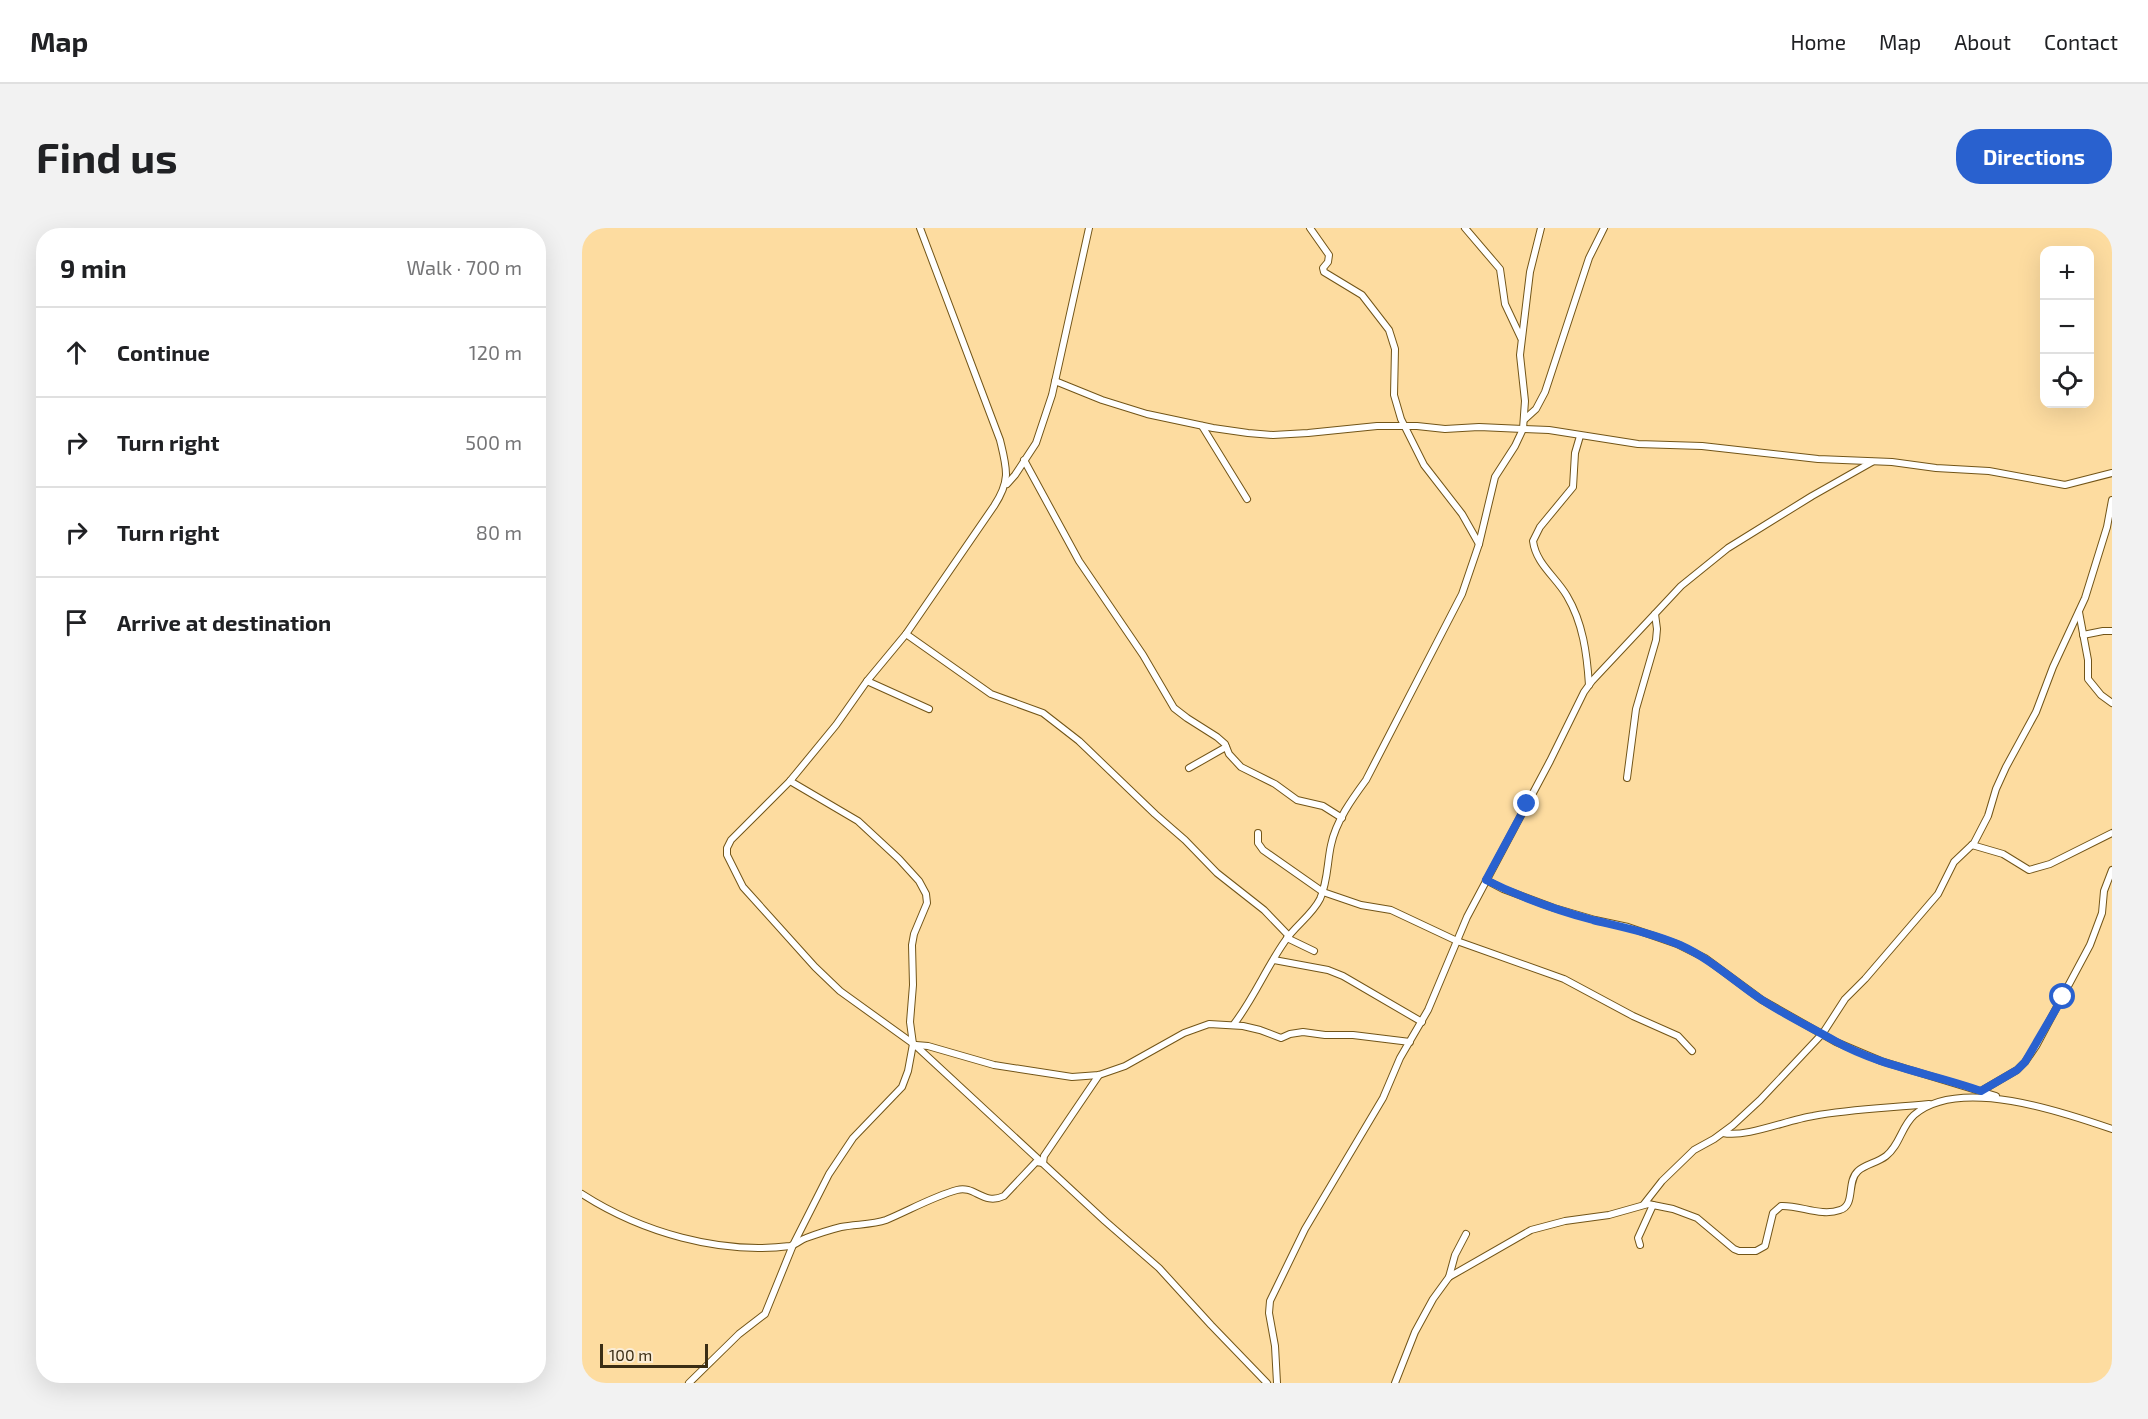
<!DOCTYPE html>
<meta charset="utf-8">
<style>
body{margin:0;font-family:"Exo 2",sans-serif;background:#f2f2f2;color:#202124}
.controls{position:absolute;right:18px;top:18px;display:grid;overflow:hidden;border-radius:12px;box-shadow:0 6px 24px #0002}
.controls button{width:54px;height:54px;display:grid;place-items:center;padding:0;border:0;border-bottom:2px solid #e0e0e0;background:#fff;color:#202124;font:30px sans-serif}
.scale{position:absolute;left:18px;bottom:15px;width:108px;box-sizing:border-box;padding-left:6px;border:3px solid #3a2d14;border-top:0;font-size:16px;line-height:21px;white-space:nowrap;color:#3a2d14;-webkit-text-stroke:4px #faecd5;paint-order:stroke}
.stop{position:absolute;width:18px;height:18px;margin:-14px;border:4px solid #2961cf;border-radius:50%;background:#fff}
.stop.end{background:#2961cf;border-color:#fff;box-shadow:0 2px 6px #0008}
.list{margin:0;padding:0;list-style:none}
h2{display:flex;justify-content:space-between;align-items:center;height:78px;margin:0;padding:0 24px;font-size:26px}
h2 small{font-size:20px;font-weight:400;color:#757577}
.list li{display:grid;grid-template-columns:39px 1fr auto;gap:18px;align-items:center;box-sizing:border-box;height:90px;padding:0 24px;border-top:2px solid #e0e0e0}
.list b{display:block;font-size:22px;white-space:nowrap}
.list em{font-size:20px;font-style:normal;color:#757577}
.icon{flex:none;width:33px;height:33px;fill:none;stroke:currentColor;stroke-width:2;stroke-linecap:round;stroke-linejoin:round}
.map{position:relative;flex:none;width:1530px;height:1155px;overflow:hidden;border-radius:24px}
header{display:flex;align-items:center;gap:36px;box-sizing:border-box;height:84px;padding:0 30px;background:#fff;border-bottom:2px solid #e0e0e0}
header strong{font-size:28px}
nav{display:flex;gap:33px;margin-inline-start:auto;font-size:21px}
.intro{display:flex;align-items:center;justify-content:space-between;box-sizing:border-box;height:144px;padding:0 36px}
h1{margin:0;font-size:42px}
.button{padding:15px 27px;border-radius:24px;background:#2961cf;color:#fff;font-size:21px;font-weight:700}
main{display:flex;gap:36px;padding:0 36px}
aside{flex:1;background:#fff;border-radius:24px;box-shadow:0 6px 24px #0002}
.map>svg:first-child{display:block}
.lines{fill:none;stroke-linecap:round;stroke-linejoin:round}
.street-casing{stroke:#725518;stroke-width:8}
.street{stroke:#fff;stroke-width:6}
.route{stroke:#2961cf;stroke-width:8}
</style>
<header>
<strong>Map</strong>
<nav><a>Home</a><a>Map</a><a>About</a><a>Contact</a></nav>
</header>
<div class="intro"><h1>Find us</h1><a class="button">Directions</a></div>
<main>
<aside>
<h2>9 min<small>Walk · 700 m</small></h2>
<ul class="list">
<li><svg class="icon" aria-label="ahead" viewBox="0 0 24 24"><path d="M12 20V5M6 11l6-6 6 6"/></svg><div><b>Continue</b></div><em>120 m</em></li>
<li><svg class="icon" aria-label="right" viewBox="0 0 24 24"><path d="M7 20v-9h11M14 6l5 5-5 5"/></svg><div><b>Turn right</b></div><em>500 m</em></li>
<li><svg class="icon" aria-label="right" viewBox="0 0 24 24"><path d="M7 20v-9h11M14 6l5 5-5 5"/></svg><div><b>Turn right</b></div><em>80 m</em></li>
<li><svg class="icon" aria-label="arrive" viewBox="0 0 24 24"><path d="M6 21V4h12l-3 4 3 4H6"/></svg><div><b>Arrive at destination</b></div></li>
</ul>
</aside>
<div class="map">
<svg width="1530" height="1155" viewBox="0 0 1530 1155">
<rect width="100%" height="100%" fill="#fddca0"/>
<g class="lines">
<g class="street-casing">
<g id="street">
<path d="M338 0 418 212C425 241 429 252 412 278L324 406 285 453 254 497 208 553 149 612 145 620V627L161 659 233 739 258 763 333 817 523 993 577 1040 629 1097 685 1155"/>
<polyline points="728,0 747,27 746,34 741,40 742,44 780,67 807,102 813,121 812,167 819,191 842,237 880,286 897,316"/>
<polyline points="883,0 918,41 923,76 939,110"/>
<polyline points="473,153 520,172 565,186 631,200 666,205 691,207 726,205 795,198 835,198 863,201 897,199 941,201 967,202 1056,216 1120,218 1236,231 1310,234 1354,240 1407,243 1483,257 1530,245"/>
<polyline points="943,191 954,181 963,164 1007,30 1022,0"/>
<polyline points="620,198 665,271"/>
<path d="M998 208 993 225 991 259 958 299 951 313C954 336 974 349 985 368 1001 395 1005 426 1007 457"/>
<polyline points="442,232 497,333 561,427 592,480 605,490 635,509 643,516 647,526 659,539 693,556 715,572 741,578 760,590"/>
<polyline points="425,256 433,247 454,215 470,167 507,0"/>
<polyline points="1497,384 1506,432 1506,451 1519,467 1530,475"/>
<polyline points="324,406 409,466 461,485 497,513 573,586 603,612 635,645 682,682 707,708"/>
<polyline points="1501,407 1521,403 1530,403"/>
<polyline points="285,453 347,481"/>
<polyline points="607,540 644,519"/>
<polyline points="1045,550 1054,481 1074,412 1075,401 1073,386"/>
<polyline points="676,605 676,615 681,622 741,664 779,677 809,682 875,713 982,751 1051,788 1096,808 1110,823"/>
<polyline points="1390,617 1421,626 1447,642 1468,636 1530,605"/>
<polyline points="904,652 921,661 972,680 1013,692 1046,699 1095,716 1123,730 1180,772 1254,814 1299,833 1414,868"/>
<polyline points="705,710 732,723"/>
<polyline points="692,732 746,742 761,748 840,794"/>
<path d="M652 796C672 770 684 740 703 713 713 698 730 687 738 671 746 653 745 635 749 617 754 593 770 571 784 552L880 366 897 316 913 249 933 218 941 201 943 173 938 127 948 44 959 0"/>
<polyline points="334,817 346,818 412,837 490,849 517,847 543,838 602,805 627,796 661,798 678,802 699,810 708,806 721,804 743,807 771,807 828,814"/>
<polyline points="1399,863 1435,842 1443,834 1454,818 1508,717 1520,685 1522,663 1530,642"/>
<path d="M1141 905C1164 910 1205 892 1231 888 1269 881 1308 880 1347 876"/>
<path d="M0 966C59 1004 138 1027 208 1018 214 1017 218 1012 224 1010 235 1006 247 1002 259 999 273 996 290 997 304 992 328 982 350 969 375 962 393 957 401 978 422 968L454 934 461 935 462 928 517 847"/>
<polyline points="1062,976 1080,953 1112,922 1132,911 1151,897 1178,872 1241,805 1263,771 1283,751 1356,666 1372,634 1392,615 1406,588 1414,561 1424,539 1454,484 1471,439 1503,370 1525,299 1530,272"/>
<polyline points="1058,1017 1056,1010 1071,977"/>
<polyline points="867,1049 873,1027 884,1006"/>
<polyline points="107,1155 157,1106 183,1086 211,1017 247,946 271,910 320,859 326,843 331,816 328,794 331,757 330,717 332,706 345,675 344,666 337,653 317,631 276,593 208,553"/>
<polyline points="695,1155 693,1118 687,1085 688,1073 723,1001 801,870 818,830 846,782 885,689 968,533 1002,464 1010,453 1099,358 1146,320 1230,268 1290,234"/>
<path d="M813 1155 833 1104 851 1071 867 1049 949 1002 983 993 1027 987 1066 976 1091 981 1115 990 1152 1021 1157 1023H1174L1183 1018 1191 985 1199 978C1218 977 1239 989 1258 982 1274 977 1264 954 1276 943 1284 936 1295 935 1304 928 1318 917 1319 899 1332 887 1377 848 1481 884 1530 901"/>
</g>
</g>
<use href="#street" class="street"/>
</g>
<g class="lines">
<path class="route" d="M945 576 904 652C938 669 974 682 1011 692 1040 699 1070 705 1098 717 1127 730 1151 752 1177 770 1201 786 1228 799 1253 813 1297 838 1351 846 1399 863L1435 842 1443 834 1481 769"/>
</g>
</svg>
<div class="controls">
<button>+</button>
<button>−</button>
<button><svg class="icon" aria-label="locate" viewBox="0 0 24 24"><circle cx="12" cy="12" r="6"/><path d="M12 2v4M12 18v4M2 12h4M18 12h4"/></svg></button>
</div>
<div class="scale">100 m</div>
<div class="stop" style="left:1481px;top:769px"></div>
<div class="stop end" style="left:945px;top:576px"></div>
</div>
</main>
